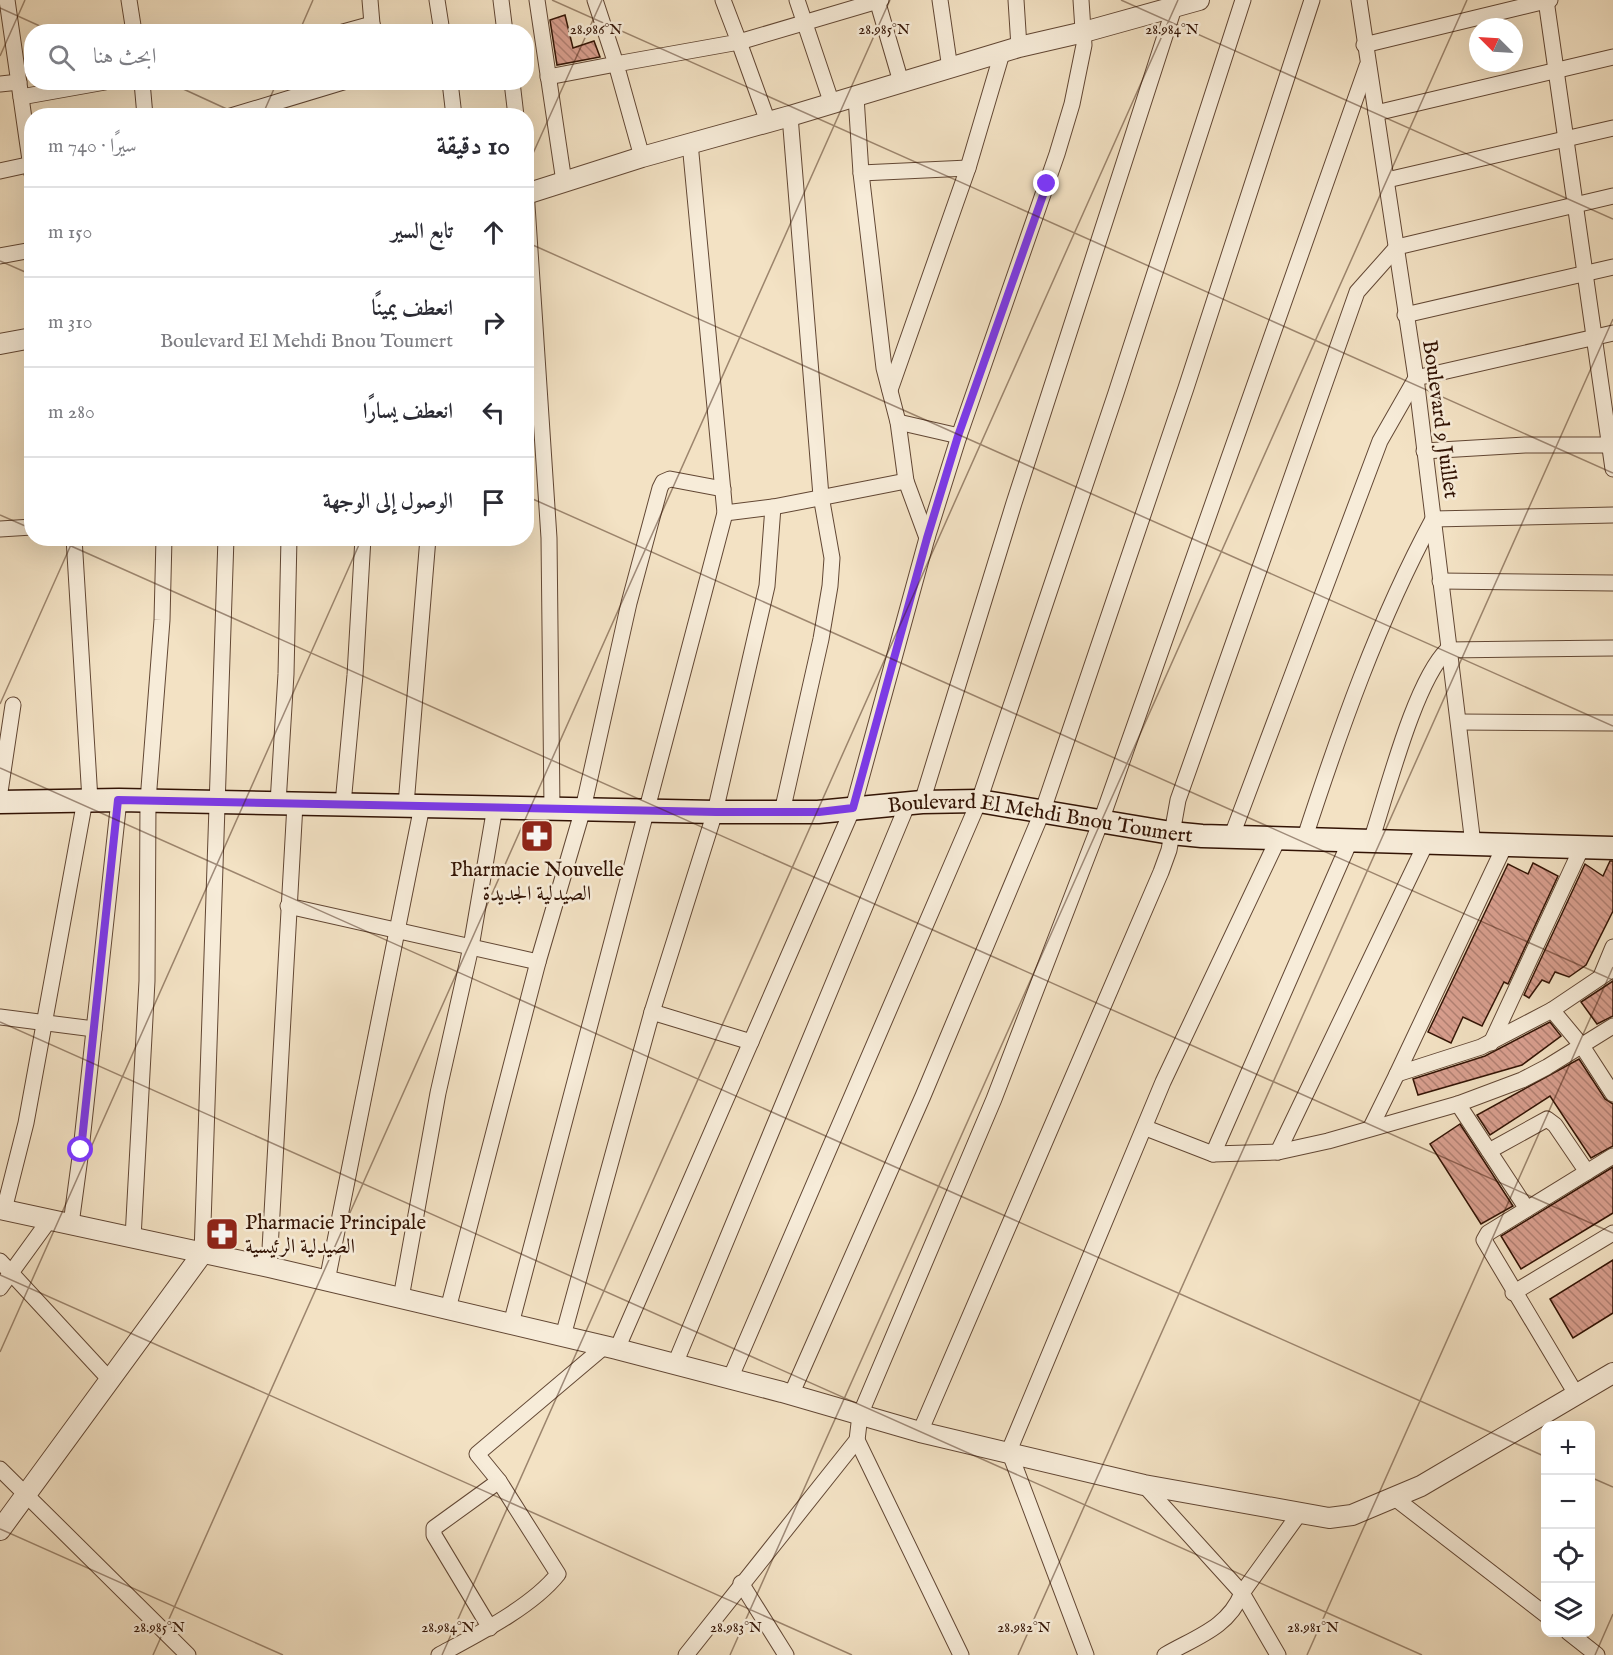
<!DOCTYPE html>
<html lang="ar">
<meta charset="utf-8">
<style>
body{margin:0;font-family:"IM FELL English",Amiri,serif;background:#f2f2f3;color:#2b2b33;direction:rtl}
.controls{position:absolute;right:18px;bottom:18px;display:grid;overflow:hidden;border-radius:12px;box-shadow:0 6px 24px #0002}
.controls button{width:54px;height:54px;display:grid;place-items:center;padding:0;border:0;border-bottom:2px solid #e1e1e2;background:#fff;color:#2b2b33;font:30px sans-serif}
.compass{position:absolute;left:1469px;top:18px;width:54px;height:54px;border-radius:50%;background:#fff;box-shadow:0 6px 24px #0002;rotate:294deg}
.stop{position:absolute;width:18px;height:18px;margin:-14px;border:4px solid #7c3aed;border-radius:50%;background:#fff}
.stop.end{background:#7c3aed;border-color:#fff;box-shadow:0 2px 6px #0008}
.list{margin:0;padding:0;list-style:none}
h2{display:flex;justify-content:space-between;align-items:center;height:78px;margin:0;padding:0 24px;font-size:26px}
h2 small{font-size:20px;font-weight:400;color:#7c7c81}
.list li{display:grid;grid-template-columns:39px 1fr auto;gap:18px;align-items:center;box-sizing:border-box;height:90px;padding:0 24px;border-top:2px solid #e1e1e2}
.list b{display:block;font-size:22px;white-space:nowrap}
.list p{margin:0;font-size:20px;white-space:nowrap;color:#7c7c81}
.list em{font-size:20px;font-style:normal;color:#7c7c81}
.icon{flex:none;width:33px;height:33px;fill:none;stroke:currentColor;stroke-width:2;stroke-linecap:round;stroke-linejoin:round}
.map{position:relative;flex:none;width:1613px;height:1655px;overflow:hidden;direction:ltr}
.search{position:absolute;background:#fff;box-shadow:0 6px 24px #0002;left:24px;top:24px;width:510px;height:66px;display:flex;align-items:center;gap:15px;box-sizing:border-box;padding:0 21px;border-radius:24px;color:#7c7c81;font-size:22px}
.panel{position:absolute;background:#fff;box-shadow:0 6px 24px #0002;left:24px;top:108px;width:510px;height:438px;border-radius:24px;direction:rtl}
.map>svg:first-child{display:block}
.building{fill:url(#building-back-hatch);stroke:#321304;stroke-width:1.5}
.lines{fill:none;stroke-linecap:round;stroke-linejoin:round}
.minor-casing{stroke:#624734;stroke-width:17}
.tertiary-casing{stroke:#624734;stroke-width:22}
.secondary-casing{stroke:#321304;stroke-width:25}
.minor{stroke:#f7ecd9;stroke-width:15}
.tertiary{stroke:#f7ecd9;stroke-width:20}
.secondary{stroke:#f7ecd9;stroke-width:22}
.route{stroke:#7c3aed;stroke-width:8}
.ticks{fill:none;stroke:#321304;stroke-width:1.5;stroke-opacity:0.45}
.labels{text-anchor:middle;stroke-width:5;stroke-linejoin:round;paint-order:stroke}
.street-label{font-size:21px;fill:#321304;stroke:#f7ecd9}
.poi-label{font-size:21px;fill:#321304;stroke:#f7ecd9}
.ticks-label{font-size:15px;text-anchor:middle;fill:#321304;stroke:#f7ecd9;stroke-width:5;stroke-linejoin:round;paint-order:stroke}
</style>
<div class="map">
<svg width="1613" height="1655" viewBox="0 0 1613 1655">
<defs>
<pattern id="building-back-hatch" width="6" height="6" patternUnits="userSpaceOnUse" patternTransform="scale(1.5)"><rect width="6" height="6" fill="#d99f8f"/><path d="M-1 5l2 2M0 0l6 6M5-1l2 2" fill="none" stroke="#b18073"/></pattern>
</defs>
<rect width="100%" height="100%" fill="#f3e2c4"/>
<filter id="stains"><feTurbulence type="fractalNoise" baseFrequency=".00333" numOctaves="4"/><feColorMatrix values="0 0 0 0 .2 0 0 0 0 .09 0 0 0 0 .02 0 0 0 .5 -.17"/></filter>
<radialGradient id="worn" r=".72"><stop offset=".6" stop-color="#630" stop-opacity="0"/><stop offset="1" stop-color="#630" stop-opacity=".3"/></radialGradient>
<g class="building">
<polygon points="565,15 573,48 594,41 600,57 557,65 550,20"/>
<polygon points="1610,861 1613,861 1613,911 1586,965 1569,977 1555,972 1549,983 1542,980 1529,998 1524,995 1585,864 1603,876"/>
<polygon points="1533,863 1558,876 1508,984 1504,982 1482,1026 1463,1017 1451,1043 1428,1032 1508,864 1528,874"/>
<polygon points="1613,981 1613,1016 1597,1024 1581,1002"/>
<polygon points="1550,1022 1561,1036 1522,1065 1418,1095 1413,1079 1485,1056"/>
<polygon points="1579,1059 1605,1099 1613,1104 1613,1146 1591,1158 1550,1096 1490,1135 1477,1115"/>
<polygon points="1460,1124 1513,1206 1481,1224 1430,1144"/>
<polygon points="1613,1167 1613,1213 1521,1269 1501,1236"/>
<polygon points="1613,1260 1613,1313 1573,1338 1550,1299"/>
</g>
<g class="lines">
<g class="minor-casing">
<g id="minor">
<polyline points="7,0 32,174"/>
<polyline points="129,0 134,32"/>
<polyline points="370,0 372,24"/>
<polyline points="437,0 442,32"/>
<polyline points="501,0 505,32"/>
<polyline points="537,0 564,182"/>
<polyline points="797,0 832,104"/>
<polyline points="877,0 901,82"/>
<polyline points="940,0 950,69"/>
<polyline points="1016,0 1019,47"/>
<polyline points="1359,0 1416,378 1473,844"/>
<polyline points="1546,0 1613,469"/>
<polyline points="343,32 372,24 374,32"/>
<polyline points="1364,45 1550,0"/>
<polyline points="548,77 616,64 595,0"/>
<polyline points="142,82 145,116"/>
<polyline points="450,82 454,116"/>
<polyline points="512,82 516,116"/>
<polyline points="0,84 19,82"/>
<polyline points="21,97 105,82"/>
<polyline points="856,97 861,173 884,368 898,422 906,481 927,538"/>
<polyline points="1376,113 1613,57"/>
<polyline points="231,116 343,82"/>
<polyline points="768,122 739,42 881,0"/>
<polyline points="642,157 616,64 739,42 723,0"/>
<polyline points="0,171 32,164"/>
<polyline points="861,173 968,168"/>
<polyline points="1387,180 1613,128"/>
<polyline points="526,190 549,538 552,808"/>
<polyline points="0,256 32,250"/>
<polyline points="1405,315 1613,267"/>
<polyline points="890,390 968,168 1002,53"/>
<polyline points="898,422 959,436"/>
<polyline points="1424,451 1525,445 1613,445"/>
<polyline points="725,513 773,507 906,481"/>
<polyline points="0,529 32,527"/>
<polyline points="74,538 90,800"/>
<polyline points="1440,581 1613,583"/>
<polyline points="1459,722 1613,723"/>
<polyline points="0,792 13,705"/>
<polyline points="922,802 1014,503 1174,8"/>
<polyline points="278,803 286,674 289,538"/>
<polyline points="343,804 355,675 363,538"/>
<polyline points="406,805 428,538"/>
<polyline points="782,812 821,639 830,586 832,558 821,496 790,116"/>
<polyline points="1231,838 1380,441 1416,378 1613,333"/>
<path d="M1304 840C1340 730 1378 621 1433 519L1613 515"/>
<path d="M1371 841C1387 793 1414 683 1447 650L1613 648"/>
<polyline points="1505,845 1397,1074 1481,1047 1552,1010"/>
<polyline points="288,906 538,962"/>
<polyline points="1613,969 1552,1010 1582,1046 1613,1094"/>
<polyline points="1601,976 1613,947"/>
<polyline points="652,1012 751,1042"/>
<polyline points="0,1017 94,1029"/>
<polyline points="1491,1043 1582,847"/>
<polyline points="1458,1104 1527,1209"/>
<polyline points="1371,1127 1397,1074"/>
<polyline points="1146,1128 1213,1154 1278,1152 1328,1141 1458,1104 1522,1080 1547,1067 1613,1026"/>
<polyline points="1489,1151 1547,1119 1555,1125 1587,1172"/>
<polyline points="1278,1152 1426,843"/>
<polyline points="1213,1154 1350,841"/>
<polyline points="4,1210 26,1123 85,800"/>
<polyline points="71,1224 81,1150 119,800"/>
<polyline points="133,1238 147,981 148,801 162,620 164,538"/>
<polyline points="202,1254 226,538"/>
<polyline points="0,1261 111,1381"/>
<polyline points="269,1267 295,804"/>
<polyline points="327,1281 422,806"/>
<polyline points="0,1288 50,1219"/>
<polyline points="1513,1293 1613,1233"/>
<polyline points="401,1298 438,1093 471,947 495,807"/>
<polyline points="448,1309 538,962 583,809 629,603 660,488 663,482 670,479 723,489"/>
<polyline points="511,1324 725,513 690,143"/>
<polyline points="563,1336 652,1012 715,812 767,586 773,507"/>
<polyline points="617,1349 853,808 927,538 959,436 1057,154 1072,104 1084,45 1081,0"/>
<polyline points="675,1364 908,803"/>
<polyline points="730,1379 979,801 1116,393 1243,0"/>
<polyline points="1576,1394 1484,1240 1488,1233 1613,1156"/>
<polyline points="791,1395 923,1096 1043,810 1186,388 1312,0"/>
<polyline points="920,1432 1161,872 1169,850 1178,800 1357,292 1397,247 1613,196"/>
<polyline points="857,1440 961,1655"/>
<polyline points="0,1469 188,1655"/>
<path d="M1144 1485 1242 1593C1228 1628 1196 1637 1165 1655"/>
<polyline points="1396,1499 1546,1615"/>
<polyline points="741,1583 786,1655"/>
<polyline points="490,1628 434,1535 434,1528 499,1481"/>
<polyline points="1568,1632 1597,1655"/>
<path d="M439 1655C476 1635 532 1607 558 1574L499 1481 477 1454 605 1346"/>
<polyline points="686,1655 857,1440 860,1415 994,1099 1101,821 1367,66"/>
<polyline points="1086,1655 1009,1451 1163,1082 1278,839"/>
<polyline points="1278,1655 1242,1593 1299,1514"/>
</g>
</g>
<g class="tertiary-casing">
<g id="tertiary">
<polyline points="526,194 642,157 790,116 1019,47 1084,32 1199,0"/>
<polyline points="0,344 32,338"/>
<polyline points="0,1209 269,1267 617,1349 782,1392 920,1432 1144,1485 1329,1518 1352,1515 1421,1486 1613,1373"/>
<polyline points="0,1530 202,1254"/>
</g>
</g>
<g class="secondary-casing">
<g id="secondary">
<path id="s1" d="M0 802 119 800 715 812H818L922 802 979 801 1171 833 1202 836 1613 848"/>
</g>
</g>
<use href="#minor" class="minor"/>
<use href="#tertiary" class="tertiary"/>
<use href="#secondary" class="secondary"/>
</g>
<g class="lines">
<polyline class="route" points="81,1150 118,800 716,812 819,812 853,808 927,538 958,436 1047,184"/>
</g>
<path class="ticks" d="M552 0 1613 473M1121 0 1613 219M0 8 53 32M299 32 313 0M0 56 25 0M168 82 242 116M262 116 277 82M526 169 602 0M526 242 1613 726M0 261 32 275M526 496 1613 980M0 515 32 529M53 538 1613 1233M0 704 74 538M0 768 1546 1457M0 1022 1422 1655M0 1275 852 1655M0 1352 362 538M1590 1477 1613 1487M0 1529 283 1655M153 1655 890 0M442 1655 1178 0M730 1655 1467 0M1018 1655 1613 319M1307 1655 1613 967M1595 1655 1613 1614"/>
<defs>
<g id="pharmacy-square" transform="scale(1.725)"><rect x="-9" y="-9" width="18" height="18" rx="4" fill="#8f2418" stroke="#f7ecd9"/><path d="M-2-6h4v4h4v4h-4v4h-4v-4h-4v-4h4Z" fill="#fff"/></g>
</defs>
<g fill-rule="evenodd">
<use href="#pharmacy-square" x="537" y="836"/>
<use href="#pharmacy-square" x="222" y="1234"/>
</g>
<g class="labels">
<g class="street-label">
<text transform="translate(1441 419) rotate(82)" y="7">Boulevard 9 Juillet</text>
<text dy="7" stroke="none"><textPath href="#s1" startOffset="1042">Boulevard El Mehdi Bnou Toumert</textPath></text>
</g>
<g class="poi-label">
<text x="537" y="876">Pharmacie Nouvelle<tspan x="537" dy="24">الصيدلية الجديدة</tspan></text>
<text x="245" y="1229" text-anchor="start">Pharmacie Principale<tspan x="245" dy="24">الصيدلية الرئيسية</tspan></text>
</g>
</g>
<g class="ticks-label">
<text x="596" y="34">28.986°N</text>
<text x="884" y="34">28.985°N</text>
<text x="1172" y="34">28.984°N</text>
<text x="159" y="1632">28.985°N</text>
<text x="448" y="1632">28.984°N</text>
<text x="736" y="1632">28.983°N</text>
<text x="1024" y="1632">28.982°N</text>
<text x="1313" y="1632">28.981°N</text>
</g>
<rect width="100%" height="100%" filter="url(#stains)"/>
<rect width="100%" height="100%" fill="url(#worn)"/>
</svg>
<div class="controls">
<button>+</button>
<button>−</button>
<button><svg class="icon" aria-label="locate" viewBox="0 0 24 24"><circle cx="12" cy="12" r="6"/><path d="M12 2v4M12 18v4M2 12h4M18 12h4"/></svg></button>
<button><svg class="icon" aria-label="layers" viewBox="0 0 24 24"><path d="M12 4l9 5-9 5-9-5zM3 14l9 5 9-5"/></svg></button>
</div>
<svg class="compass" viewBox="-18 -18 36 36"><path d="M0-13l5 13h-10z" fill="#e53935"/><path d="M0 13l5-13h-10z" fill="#7c7c81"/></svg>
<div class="stop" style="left:81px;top:1150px"></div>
<div class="stop end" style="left:1047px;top:184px"></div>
<div class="search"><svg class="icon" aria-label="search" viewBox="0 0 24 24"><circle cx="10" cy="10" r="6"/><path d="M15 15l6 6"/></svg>ابحث هنا</div>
<section class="panel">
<h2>10 دقيقة<small>سيرًا · 740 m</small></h2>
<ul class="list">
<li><svg class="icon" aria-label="ahead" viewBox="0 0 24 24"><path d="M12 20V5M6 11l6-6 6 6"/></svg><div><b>تابع السير</b></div><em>150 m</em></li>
<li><svg class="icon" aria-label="right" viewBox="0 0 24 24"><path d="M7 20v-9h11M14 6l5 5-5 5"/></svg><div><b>انعطف يمينًا</b><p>Boulevard El Mehdi Bnou Toumert</p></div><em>310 m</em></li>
<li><svg class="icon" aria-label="left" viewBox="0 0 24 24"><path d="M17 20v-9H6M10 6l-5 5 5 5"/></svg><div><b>انعطف يسارًا</b></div><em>280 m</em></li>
<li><svg class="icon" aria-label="arrive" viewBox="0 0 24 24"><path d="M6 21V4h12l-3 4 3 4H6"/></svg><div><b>الوصول إلى الوجهة</b></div></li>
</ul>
</section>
</div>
